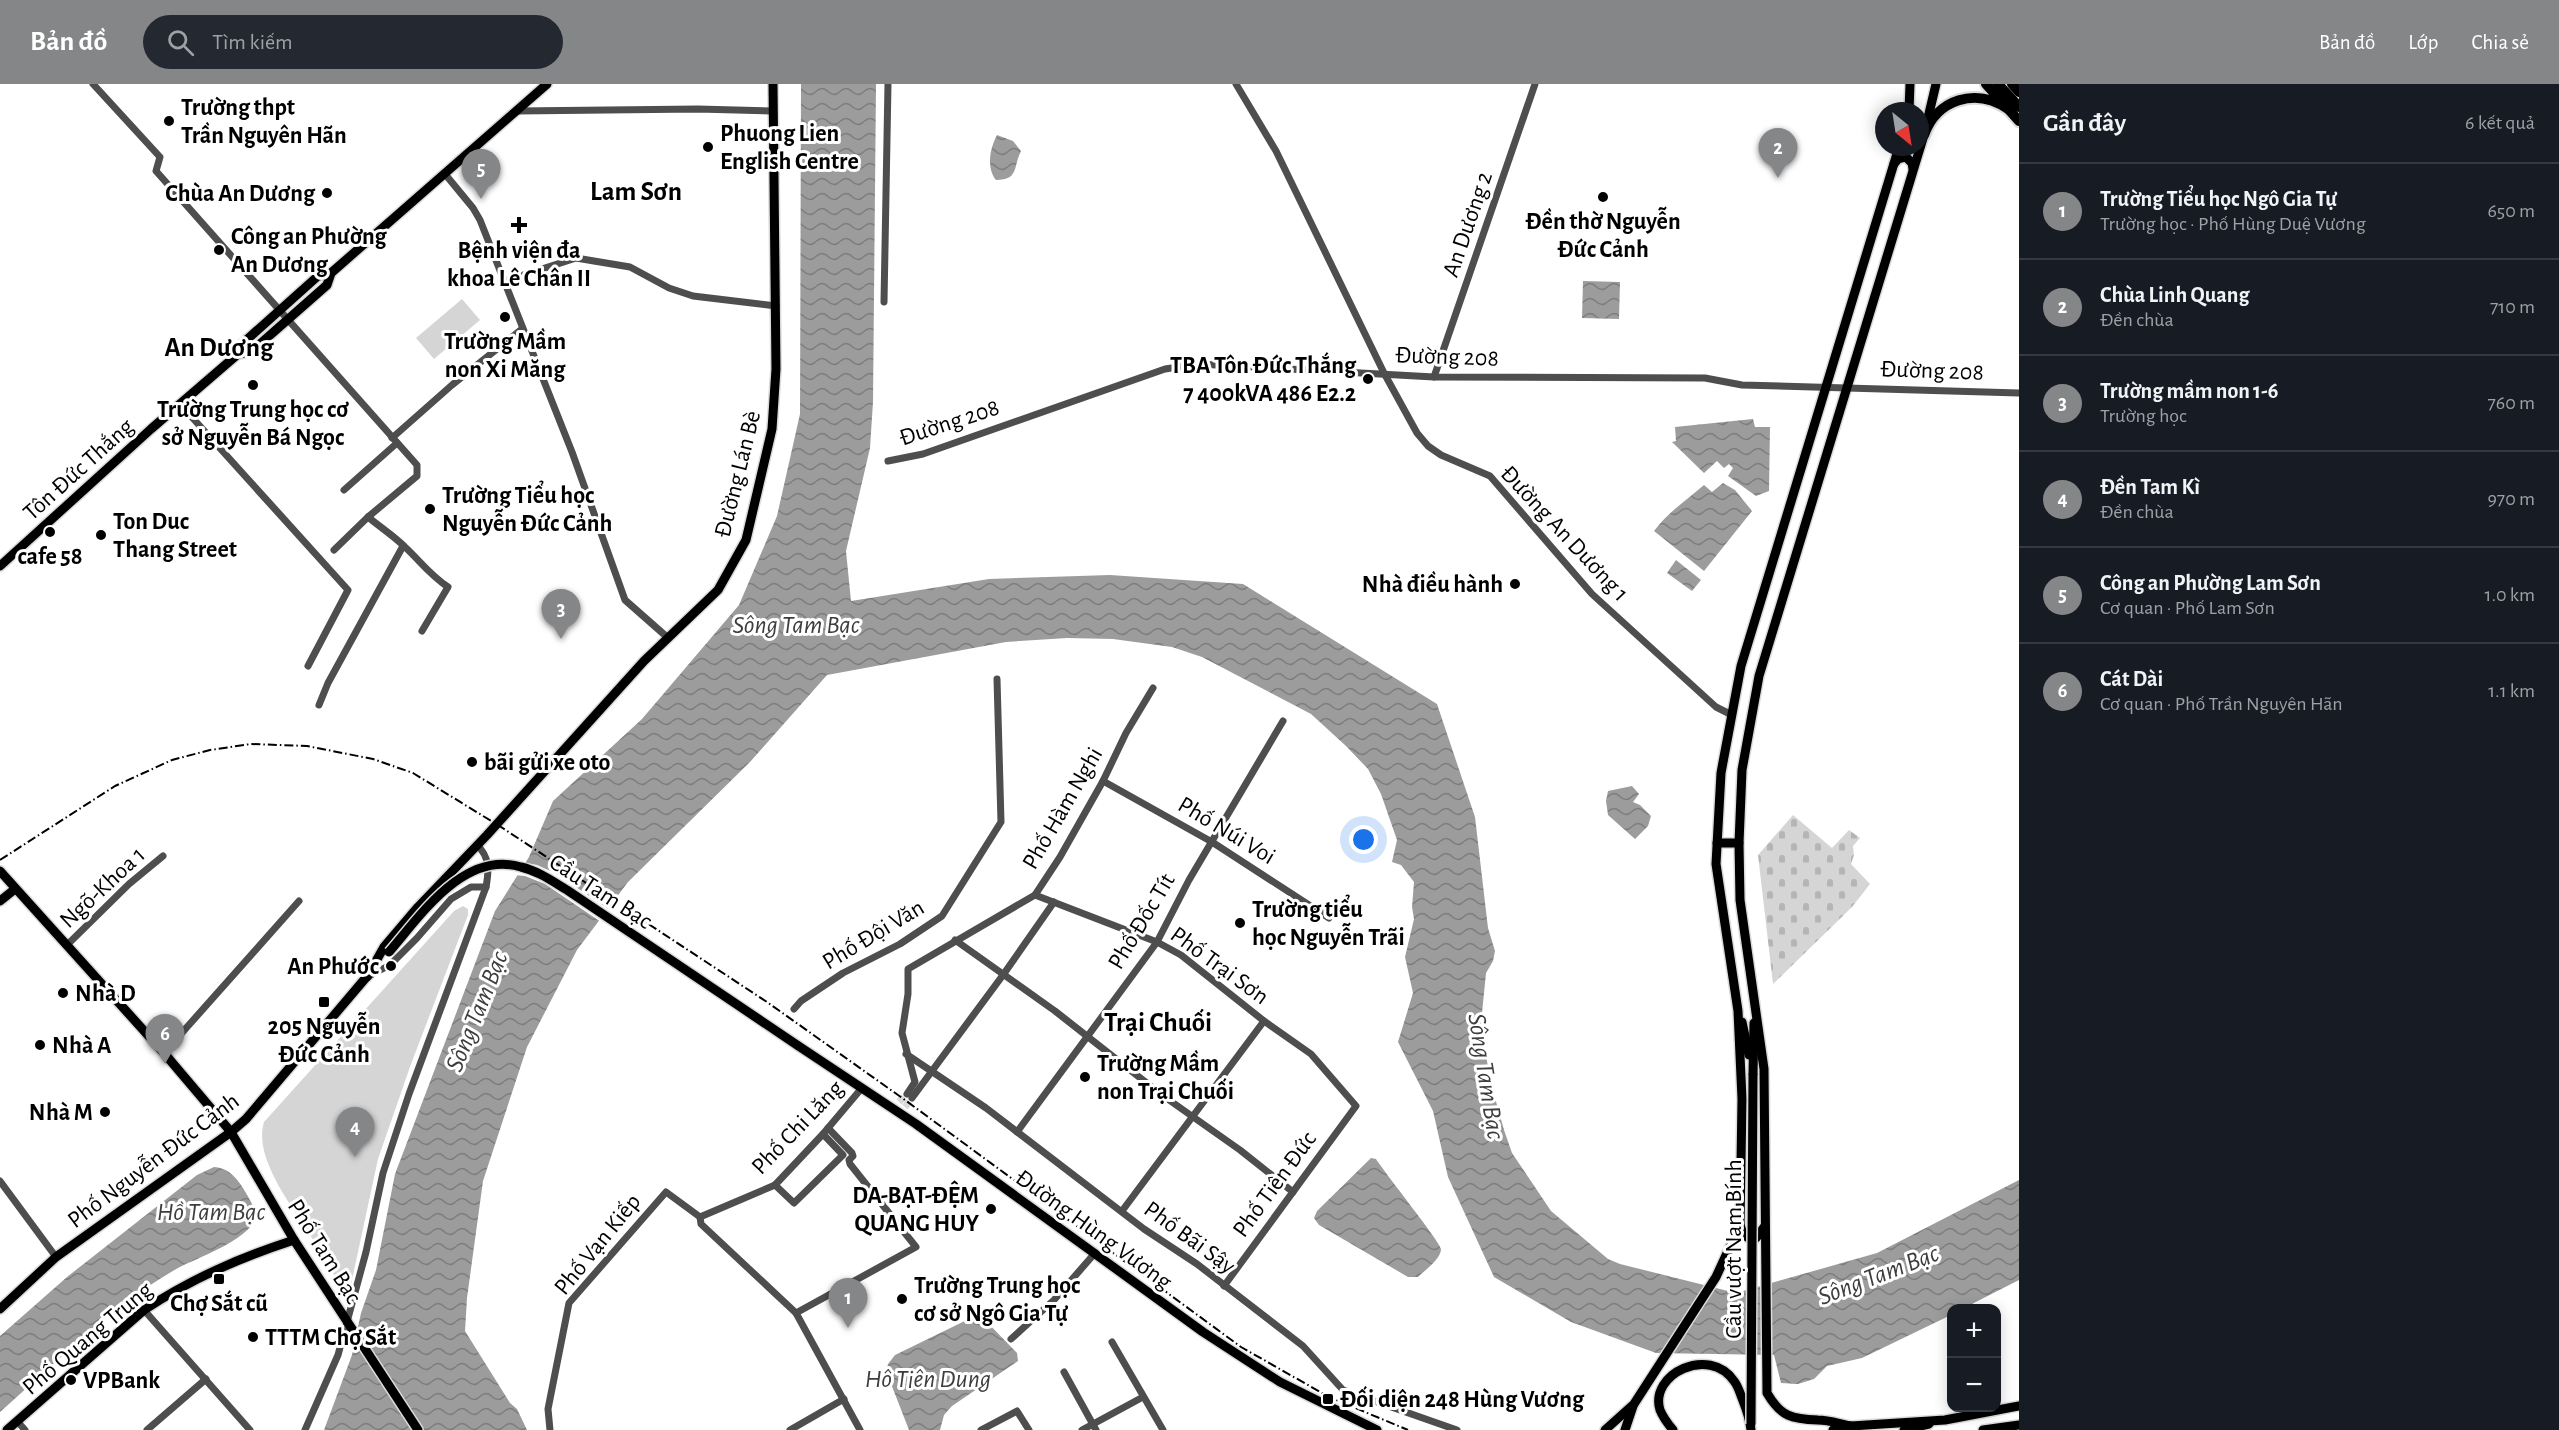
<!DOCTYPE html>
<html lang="vi">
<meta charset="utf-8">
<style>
body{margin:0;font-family:"Alegreya Sans",sans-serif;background:#242831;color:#f1f3f6}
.controls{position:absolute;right:18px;bottom:18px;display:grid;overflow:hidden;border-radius:12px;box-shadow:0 3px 15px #0003}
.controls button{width:54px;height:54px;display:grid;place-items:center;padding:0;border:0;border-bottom:2px solid #363941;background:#171b24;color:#f1f3f6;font:30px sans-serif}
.compass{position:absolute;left:1875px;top:18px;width:54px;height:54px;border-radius:50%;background:#171b24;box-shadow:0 3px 15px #0003;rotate:150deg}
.you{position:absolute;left:1364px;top:756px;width:21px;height:21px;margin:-15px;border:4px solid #fff;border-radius:50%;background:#1a73e8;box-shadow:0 0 0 9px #1a73e833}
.badge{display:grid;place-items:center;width:39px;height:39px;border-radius:50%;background:#858687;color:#fff;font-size:20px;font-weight:700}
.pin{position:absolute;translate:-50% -50px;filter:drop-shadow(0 2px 3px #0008)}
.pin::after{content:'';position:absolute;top:32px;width:21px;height:18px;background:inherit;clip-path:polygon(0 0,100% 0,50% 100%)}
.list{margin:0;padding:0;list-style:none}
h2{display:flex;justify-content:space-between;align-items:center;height:78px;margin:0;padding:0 24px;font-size:26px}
h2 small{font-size:20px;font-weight:400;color:#9ea1a6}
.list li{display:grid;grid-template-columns:39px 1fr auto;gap:18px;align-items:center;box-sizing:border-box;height:96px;padding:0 24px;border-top:2px solid #363941}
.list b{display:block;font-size:22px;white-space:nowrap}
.list p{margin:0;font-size:20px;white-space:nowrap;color:#9ea1a6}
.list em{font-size:20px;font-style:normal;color:#9ea1a6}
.icon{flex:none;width:33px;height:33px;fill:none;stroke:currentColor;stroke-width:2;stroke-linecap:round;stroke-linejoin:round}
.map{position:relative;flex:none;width:2019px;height:1346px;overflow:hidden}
header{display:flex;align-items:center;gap:36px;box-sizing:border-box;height:84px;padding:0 30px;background:#858687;color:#fff}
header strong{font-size:28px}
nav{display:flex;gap:33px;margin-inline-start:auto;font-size:21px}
.search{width:420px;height:54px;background:#242831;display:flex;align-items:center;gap:15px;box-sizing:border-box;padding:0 21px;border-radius:33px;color:#9ea1a6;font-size:22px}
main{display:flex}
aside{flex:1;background:#171b24}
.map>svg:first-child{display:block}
.cemetery{fill:url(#cemetery-stones)}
.green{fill:#d5d5d5}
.water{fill:url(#water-waves)}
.pier{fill:#fff}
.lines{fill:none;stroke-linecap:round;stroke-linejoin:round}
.minor-tunnel{stroke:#d9d9d9;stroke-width:7;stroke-dasharray:7 3.5;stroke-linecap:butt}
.major-casing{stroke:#dbdbdb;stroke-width:12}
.highway-casing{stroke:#dbdbdb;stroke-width:14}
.minor{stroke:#4e4e4e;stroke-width:7}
.major{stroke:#000;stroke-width:9}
.highway{stroke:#000;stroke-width:10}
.rail{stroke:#000;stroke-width:2;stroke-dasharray:9 3 1.5 3;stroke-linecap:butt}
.major-bridge-casing{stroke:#dbdbdb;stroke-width:12;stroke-linecap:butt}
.major-bridge{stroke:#000;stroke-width:9}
.poi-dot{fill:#000;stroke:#fff;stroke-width:2}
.labels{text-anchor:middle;stroke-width:6;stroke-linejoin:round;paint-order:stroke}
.poi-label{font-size:24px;font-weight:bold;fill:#000;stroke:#fff;text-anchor:start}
.street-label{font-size:24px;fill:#000;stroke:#fff}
.water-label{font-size:26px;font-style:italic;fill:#3d3d3d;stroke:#fff}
.quarter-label{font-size:27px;font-weight:bold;fill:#000;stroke:#fff}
</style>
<header>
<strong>Bản đồ</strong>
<div class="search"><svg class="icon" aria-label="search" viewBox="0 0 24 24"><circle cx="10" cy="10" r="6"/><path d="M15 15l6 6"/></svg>Tìm kiếm</div>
<nav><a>Bản đồ</a><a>Lớp</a><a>Chia sẻ</a></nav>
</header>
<main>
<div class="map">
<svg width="2019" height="1346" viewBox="0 0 2019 1346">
<defs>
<pattern id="cemetery-stones" width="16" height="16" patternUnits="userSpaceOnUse" patternTransform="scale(1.5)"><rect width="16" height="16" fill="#d5d5d5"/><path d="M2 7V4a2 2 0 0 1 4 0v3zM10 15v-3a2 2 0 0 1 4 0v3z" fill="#b5b5b5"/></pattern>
<pattern id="water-waves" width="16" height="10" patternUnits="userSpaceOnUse" patternTransform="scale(1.5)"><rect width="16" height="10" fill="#9c9c9c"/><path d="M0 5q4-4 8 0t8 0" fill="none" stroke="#7d7d7d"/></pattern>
</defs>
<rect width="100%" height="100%" fill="#fff"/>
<polygon class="cemetery" points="1793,731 1832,764 1849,746 1860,754 1853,762 1854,771 1851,780 1870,800 1852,823 1773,900 1758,771"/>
<g class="green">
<polygon points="462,215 480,236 434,275 416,254"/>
<path d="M463 822 468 825V831L411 980 378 1075 350 1205 344 1209 340 1206C325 1156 249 1087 264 1038L454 827Z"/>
</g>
<g class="water">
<polygon points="801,0 876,0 873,318 870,364 846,467 851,517 989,495 1110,491 1243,500 1437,620 1475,733 1488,844 1495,867 1493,877 1486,889 1481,939 1490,996 1504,1046 1512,1069 1551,1127 1608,1175 1620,1180 1736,1209 1877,1169 2019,1096 2019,1196 1964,1224 1952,1224 1951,1231 1862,1274 1827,1282 1814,1295 1798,1300 1781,1299 1774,1271 1656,1269 1571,1238 1494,1193 1448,1093 1433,1027 1398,958 1413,909 1405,873 1414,835 1412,823 1414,798 1401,781 1392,778 1397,756 1381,710 1368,685 1346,662 1311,630 1202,573 1172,563 1113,555 1067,554 1006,558 827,591 750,678 628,798 577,866 527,963 483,1097 467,1214 465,1247 510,1319 517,1325 527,1346 324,1346 352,1271 361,1229 376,1186 395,1090 495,827 529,773 553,717 642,635 739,521 777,432 800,330"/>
<path d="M997 51 1013 57 1021 67C1013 83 1019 96 996 96 986 84 990 64 997 51Z"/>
<polygon points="1583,197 1620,198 1619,235 1582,234"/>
<polygon points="1753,335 1755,343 1770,343 1769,407 1756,412 1728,392 1733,384 1729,380 1724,384 1717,377 1704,389 1672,358 1676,357 1675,343"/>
<path d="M1723 399 1735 406 1752 427 1704 487 1654 447C1668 428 1687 416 1704 401L1712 408Z"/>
<polygon points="1676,476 1701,496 1692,507 1667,489"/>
<polygon points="1632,702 1639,710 1633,718 1640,721 1651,732 1648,742 1635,755 1608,731 1606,717 1608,707"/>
<path d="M1371 1074 1376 1075C1384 1088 1441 1159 1441 1165 1441 1175 1424 1187 1418 1193H1408L1319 1141 1314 1134 1317 1127Z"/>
<path d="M214 1083C237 1084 246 1111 257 1128 256 1154 199 1173 178 1184 112 1221 57 1278 0 1328V1252L67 1193 197 1091Z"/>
<polygon points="975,1232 983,1234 1017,1269 1018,1277 952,1322 944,1331 940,1346 909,1346 886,1287 888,1280 895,1271"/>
</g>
<polygon class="pier" points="522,778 537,781 555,789 610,826 601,838 545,800 525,792 515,791"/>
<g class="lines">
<g class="minor-tunnel">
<polyline points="899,1018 907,1010"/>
<polyline points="905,1023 912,1014"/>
</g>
<g class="major-casing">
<g id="major">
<polyline points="1909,27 1910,0"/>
<polyline points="1894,80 1898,75 1906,73 1912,79 1913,85"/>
<polyline points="238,270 251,268 327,201 331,189"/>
<polyline points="0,482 151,345 238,270 243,259 318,192 331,189 547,0"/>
<polyline points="1717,759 1739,759"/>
<polyline points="0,787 164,969 231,1048 294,1156 418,1346"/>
<polyline points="0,817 15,805"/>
<polyline points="367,893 384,863 418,823 487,751 644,577 718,506 746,456 772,345 776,285 773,0"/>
<polyline points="1742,938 1749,971"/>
<polyline points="797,961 916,1040 1203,1248 1280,1298 1377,1346"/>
<polyline points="1753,991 1754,939"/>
<polyline points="1740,1141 1743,1150 1751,1156 1756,1154 1765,1142"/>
<polyline points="0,1225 56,1173 231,1048 246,1035 369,890"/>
<path d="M1851 1342C1840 1340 1829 1336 1818 1336 1792 1335 1781 1333 1767 1309L1764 985 1740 816 1739 759 1742 686 1759 592 1924 51 1936 0"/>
<path d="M7 1346 144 1226C193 1194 239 1174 294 1156"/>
<polyline points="1605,1346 1634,1320 1716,1193 1740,1141 1742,1015 1738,927 1716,780 1721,689 1741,582 1899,63"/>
<polyline points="1625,1346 1633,1322"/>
<path d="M1673 1346C1668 1340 1663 1333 1660 1326 1649 1290 1709 1261 1734 1297 1738 1302 1740 1309 1742 1314 1746 1324 1750 1335 1751 1346"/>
<polyline points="1833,1346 1851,1342 1945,1336 2019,1322"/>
<polyline points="1904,1346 1929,1340"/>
<polyline points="1983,1346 2019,1341"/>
</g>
</g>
<g class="highway-casing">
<g id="highway">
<polyline points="1986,0 2019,37"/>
<polyline points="1998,0 2019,23"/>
<polyline points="2012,0 2019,8"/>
<path d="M1924 51C1937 15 1976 3 2008 25"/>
</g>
</g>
<g class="minor">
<polyline points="93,0 160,73 156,87 417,381 417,392 368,433 334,466"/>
<polyline points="1236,0 1276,67 1384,289 1417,349 1428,362 1441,371 1490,392 1592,510 1716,623 1730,630"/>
<polyline points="517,27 698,25 772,27"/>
<polyline points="445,90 473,124 480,136 572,368 625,516 667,553"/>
<polyline points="505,197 576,174 630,183 669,204 693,212 776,222"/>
<polyline points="884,218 888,0"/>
<polyline points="1434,293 1535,0"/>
<polyline points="180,320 348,506 308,582"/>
<polyline points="392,354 452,301 522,245"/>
<polyline points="888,377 923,370 1165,285 1198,280 1434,293 1705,294 1742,301 2019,309"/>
<polyline points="344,406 397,359"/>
<path d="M368 433C380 443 394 452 405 463 421 478 430 491 448 503L422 547"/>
<polyline points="319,621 328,599 403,462"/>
<polyline points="1103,697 1212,758 1329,834"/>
<polyline points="1035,811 1157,858 1181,871 1264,937 1311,970 1356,1022 1224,1202"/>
<polyline points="955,856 1055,927 1162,1011 1240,1066 1293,1108"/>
<polyline points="67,861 129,800 163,772"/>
<polyline points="367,893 390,881 417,854 451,815 471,803 486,803"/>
<polyline points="794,925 801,917 843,889 900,860 942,832 1001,738 997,595"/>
<polyline points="164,969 299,817"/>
<polyline points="906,970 986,1024 1144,1145 1197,1180 1303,1262 1343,1306 1457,1346"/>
<polyline points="907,1010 915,998 902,949 908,910 908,885 1035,811 1060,773 1103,697 1126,649 1153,604"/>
<polyline points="912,1014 1003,891 1054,818"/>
<polyline points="1017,1048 1157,858 1189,796 1283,637"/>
<polyline points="0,1097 56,1173"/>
<polyline points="775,1101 794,1119 843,1071 823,1050"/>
<polyline points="1122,1127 1264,937"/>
<polyline points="700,1133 701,1140 796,1229 860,1346"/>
<polyline points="144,1226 250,1346"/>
<polyline points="796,1229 916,1163 850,1080 849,1076 853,1072 852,1069 828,1044"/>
<polyline points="1011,1255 1054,1216 1095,1169"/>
<polyline points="1112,1258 1163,1346"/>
<polyline points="1064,1288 1096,1346"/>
<polyline points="17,1337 25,1346"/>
<polyline points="147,1346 206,1295"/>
<path d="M305 1346 338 1271 366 1168 383 1089 409 1010 486 803C489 787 490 773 477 761"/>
<polyline points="550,1346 548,1325 569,1219 666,1108 700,1133 775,1101 823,1050 861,1005"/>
<polyline points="790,1346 844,1315"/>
<polyline points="981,1346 1017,1327 1029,1346"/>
<polyline points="1082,1346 1143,1313"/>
</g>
<use href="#major" class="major"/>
<use href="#highway" class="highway"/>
<polyline class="rail" points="0,776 115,702 172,676 210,666 251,660 307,662 373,675 413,689 501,743 767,918 905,1016 1241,1263 1329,1313 1408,1346"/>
<g class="major-bridge-casing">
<g id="major-bridge">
<path d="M389 868C421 831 464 766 521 783 538 787 552 797 567 806L797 961"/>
<polyline points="1751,1340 1753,991"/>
</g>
</g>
<use href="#major-bridge" class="major-bridge"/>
</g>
<g class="poi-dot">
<circle cx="169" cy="37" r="6"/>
<circle cx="708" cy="63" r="6"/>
<circle cx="327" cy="109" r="6"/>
<circle cx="1603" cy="113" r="6"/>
<path d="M516 132h6v6h6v6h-6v6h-6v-6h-6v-6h6z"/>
<circle cx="219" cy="166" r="6"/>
<circle cx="505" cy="233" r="6"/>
<circle cx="1368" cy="295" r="6"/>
<circle cx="253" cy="301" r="6"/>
<circle cx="430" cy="425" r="6"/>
<circle cx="50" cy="448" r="6"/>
<circle cx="101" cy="451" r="6"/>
<circle cx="1515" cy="500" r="6"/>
<circle cx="472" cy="678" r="6"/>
<circle cx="1240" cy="839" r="6"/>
<circle cx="391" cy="882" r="6"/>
<circle cx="63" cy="909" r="6"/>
<rect x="318" y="912" width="12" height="12" rx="3"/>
<circle cx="40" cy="961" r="6"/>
<circle cx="1085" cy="993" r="6"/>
<circle cx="105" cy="1028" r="6"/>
<circle cx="991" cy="1125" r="6"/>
<rect x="213" y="1189" width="12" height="12" rx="3"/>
<circle cx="902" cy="1215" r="6"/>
<circle cx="253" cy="1253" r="6"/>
<circle cx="71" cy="1296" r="6"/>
<rect x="1322" y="1309" width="12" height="12" rx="3"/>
</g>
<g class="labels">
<g class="poi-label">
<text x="181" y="31">Trường thpt<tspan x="181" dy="28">Trần Nguyên Hãn</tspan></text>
<text x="720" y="57">Phuong Lien<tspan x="720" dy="28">English Centre</tspan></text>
<text x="315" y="117" text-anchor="end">Chùa An Dương</text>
<text x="1603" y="145" text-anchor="middle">Đền thờ Nguyễn<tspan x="1603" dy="28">Đức Cảnh</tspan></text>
<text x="231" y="160">Công an Phường<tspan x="231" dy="28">An Dương</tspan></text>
<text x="519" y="174" text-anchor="middle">Bệnh viện đa<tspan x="519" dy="28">khoa Lê Chân II</tspan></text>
<text x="505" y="265" text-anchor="middle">Trường Mầm<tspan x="505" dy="28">non Xi Măng</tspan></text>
<text x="1356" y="289" text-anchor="end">TBA Tôn Đức Thắng<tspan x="1356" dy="28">7 400kVA 486 E2.2</tspan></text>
<text x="253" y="333" text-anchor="middle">Trường Trung học cơ<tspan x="253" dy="28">sở Nguyễn Bá Ngọc</tspan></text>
<text x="442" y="419">Trường Tiểu học<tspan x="442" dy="28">Nguyễn Đức Cảnh</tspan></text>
<text x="113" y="445">Ton Duc<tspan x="113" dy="28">Thang Street</tspan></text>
<text x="50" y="480" text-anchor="middle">cafe 58</text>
<text x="1503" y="508" text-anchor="end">Nhà điều hành</text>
<text x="484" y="686">bãi gửi xe oto</text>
<text x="1252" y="833">Trường tiểu<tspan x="1252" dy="28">học Nguyễn Trãi</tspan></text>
<text x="379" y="890" text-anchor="end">An Phước</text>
<text x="75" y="917">Nhà D</text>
<text x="324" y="950" text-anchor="middle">205 Nguyễn<tspan x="324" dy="28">Đức Cảnh</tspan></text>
<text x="52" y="969">Nhà A</text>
<text x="1097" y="987">Trường Mầm<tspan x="1097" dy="28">non Trại Chuối</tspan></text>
<text x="93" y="1036" text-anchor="end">Nhà M</text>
<text x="979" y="1119" text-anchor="end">DA-BẠT-ĐỆM<tspan x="979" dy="28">QUANG HUY</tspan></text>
<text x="914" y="1209">Trường Trung học<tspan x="914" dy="28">cơ sở Ngô Gia Tự</tspan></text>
<text x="219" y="1227" text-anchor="middle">Chợ Sắt cũ</text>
<text x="265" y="1261">TTTM Chợ Sắt</text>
<text x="83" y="1304">VPBank</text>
<text x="1340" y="1323">Đối diện 248 Hùng Vương</text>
</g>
<g class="street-label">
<text transform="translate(1467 140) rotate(-71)" y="8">An Dương 2</text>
<text transform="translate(1447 272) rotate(2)" y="8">Đường 208</text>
<text transform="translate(1932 286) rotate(2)" y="8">Đường 208</text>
<text transform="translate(949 338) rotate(-18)" y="8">Đường 208</text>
<text transform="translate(78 385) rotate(-42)" y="8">Tôn Đức Thắng</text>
<text transform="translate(737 390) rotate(-76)" y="8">Đường Lán Bè</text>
<text transform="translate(1565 449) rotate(47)" y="8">Đường An Dương 1</text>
<text transform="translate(1062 724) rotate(-60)" y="8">Phố Hàm Nghi</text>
<text transform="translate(1227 746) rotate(31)" y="8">Phố Núi Voi</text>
<text transform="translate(102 803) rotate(-43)" y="8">Ngõ-Khoa 1</text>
<text transform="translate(601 807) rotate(33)" y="8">Cầu Tam Bạc</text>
<text transform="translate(1141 837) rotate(-59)" y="8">Phố Đốc Tít</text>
<text transform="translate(873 850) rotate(-31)" y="8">Phố Đội Văn</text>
<text transform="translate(1220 881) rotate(36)" y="8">Phố Trại Sơn</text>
<text transform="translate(797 1043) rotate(-46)" y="8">Phố Chi Lăng</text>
<text transform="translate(153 1076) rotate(-37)" y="8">Phố Nguyễn Đức Cảnh</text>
<text transform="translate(1274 1100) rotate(-54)" y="8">Phố Tiên Đức</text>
<text transform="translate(1094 1145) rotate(36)" y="8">Đường Hùng Vương</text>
<text transform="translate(1190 1153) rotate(36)" y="8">Phố Bãi Sậy</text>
<text transform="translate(597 1160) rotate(-51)" y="8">Phố Vạn Kiếp</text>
<text transform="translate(1733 1165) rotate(-90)" y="8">Cầu vượt Nam Bính</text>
<text transform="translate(325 1167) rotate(58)" y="8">Phố Tam Bạc</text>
<text transform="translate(87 1254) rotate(-40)" y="8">Phố Quang Trung</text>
</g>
<g class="water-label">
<text x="796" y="549">Sông Tam Bạc</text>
<text transform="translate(476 927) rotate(-68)" y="9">Sông Tam Bạc</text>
<text transform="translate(1487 992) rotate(81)" y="9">Sông Tam Bạc</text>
<text x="211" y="1136">Hồ Tam Bạc</text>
<text transform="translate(1878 1190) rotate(-21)" y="9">Sông Tam Bạc</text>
<text x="928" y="1303">Hô Tiên Dung</text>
</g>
<g class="quarter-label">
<text x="636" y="116">Lam Sơn</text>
<text x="219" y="272">An Dương</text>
<text x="1158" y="947">Trại Chuối</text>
</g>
</g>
</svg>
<div class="controls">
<button>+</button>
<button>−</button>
</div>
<svg class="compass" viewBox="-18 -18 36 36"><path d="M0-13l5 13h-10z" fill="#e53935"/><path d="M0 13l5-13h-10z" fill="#9ea1a6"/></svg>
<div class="you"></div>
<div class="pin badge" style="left:848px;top:1244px">1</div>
<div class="pin badge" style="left:1778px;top:94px">2</div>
<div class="pin badge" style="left:561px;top:555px">3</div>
<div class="pin badge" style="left:355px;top:1073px">4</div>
<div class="pin badge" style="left:481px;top:115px">5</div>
<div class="pin badge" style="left:165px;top:980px">6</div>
</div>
<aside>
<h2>Gần đây<small>6 kết quả</small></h2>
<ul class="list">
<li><span class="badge">1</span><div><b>Trường Tiểu học Ngô Gia Tự</b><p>Trường học · Phố Hùng Duệ Vương</p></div><em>650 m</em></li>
<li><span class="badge">2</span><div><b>Chùa Linh Quang</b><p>Đền chùa</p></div><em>710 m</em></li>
<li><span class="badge">3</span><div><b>Trường mầm non 1-6</b><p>Trường học</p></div><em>760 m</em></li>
<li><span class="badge">4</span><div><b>Đền Tam Kì</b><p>Đền chùa</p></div><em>970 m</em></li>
<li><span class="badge">5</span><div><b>Công an Phường Lam Sơn</b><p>Cơ quan · Phố Lam Sơn</p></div><em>1.0 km</em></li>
<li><span class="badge">6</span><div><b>Cát Dài</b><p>Cơ quan · Phố Trần Nguyên Hãn</p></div><em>1.1 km</em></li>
</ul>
</aside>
</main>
